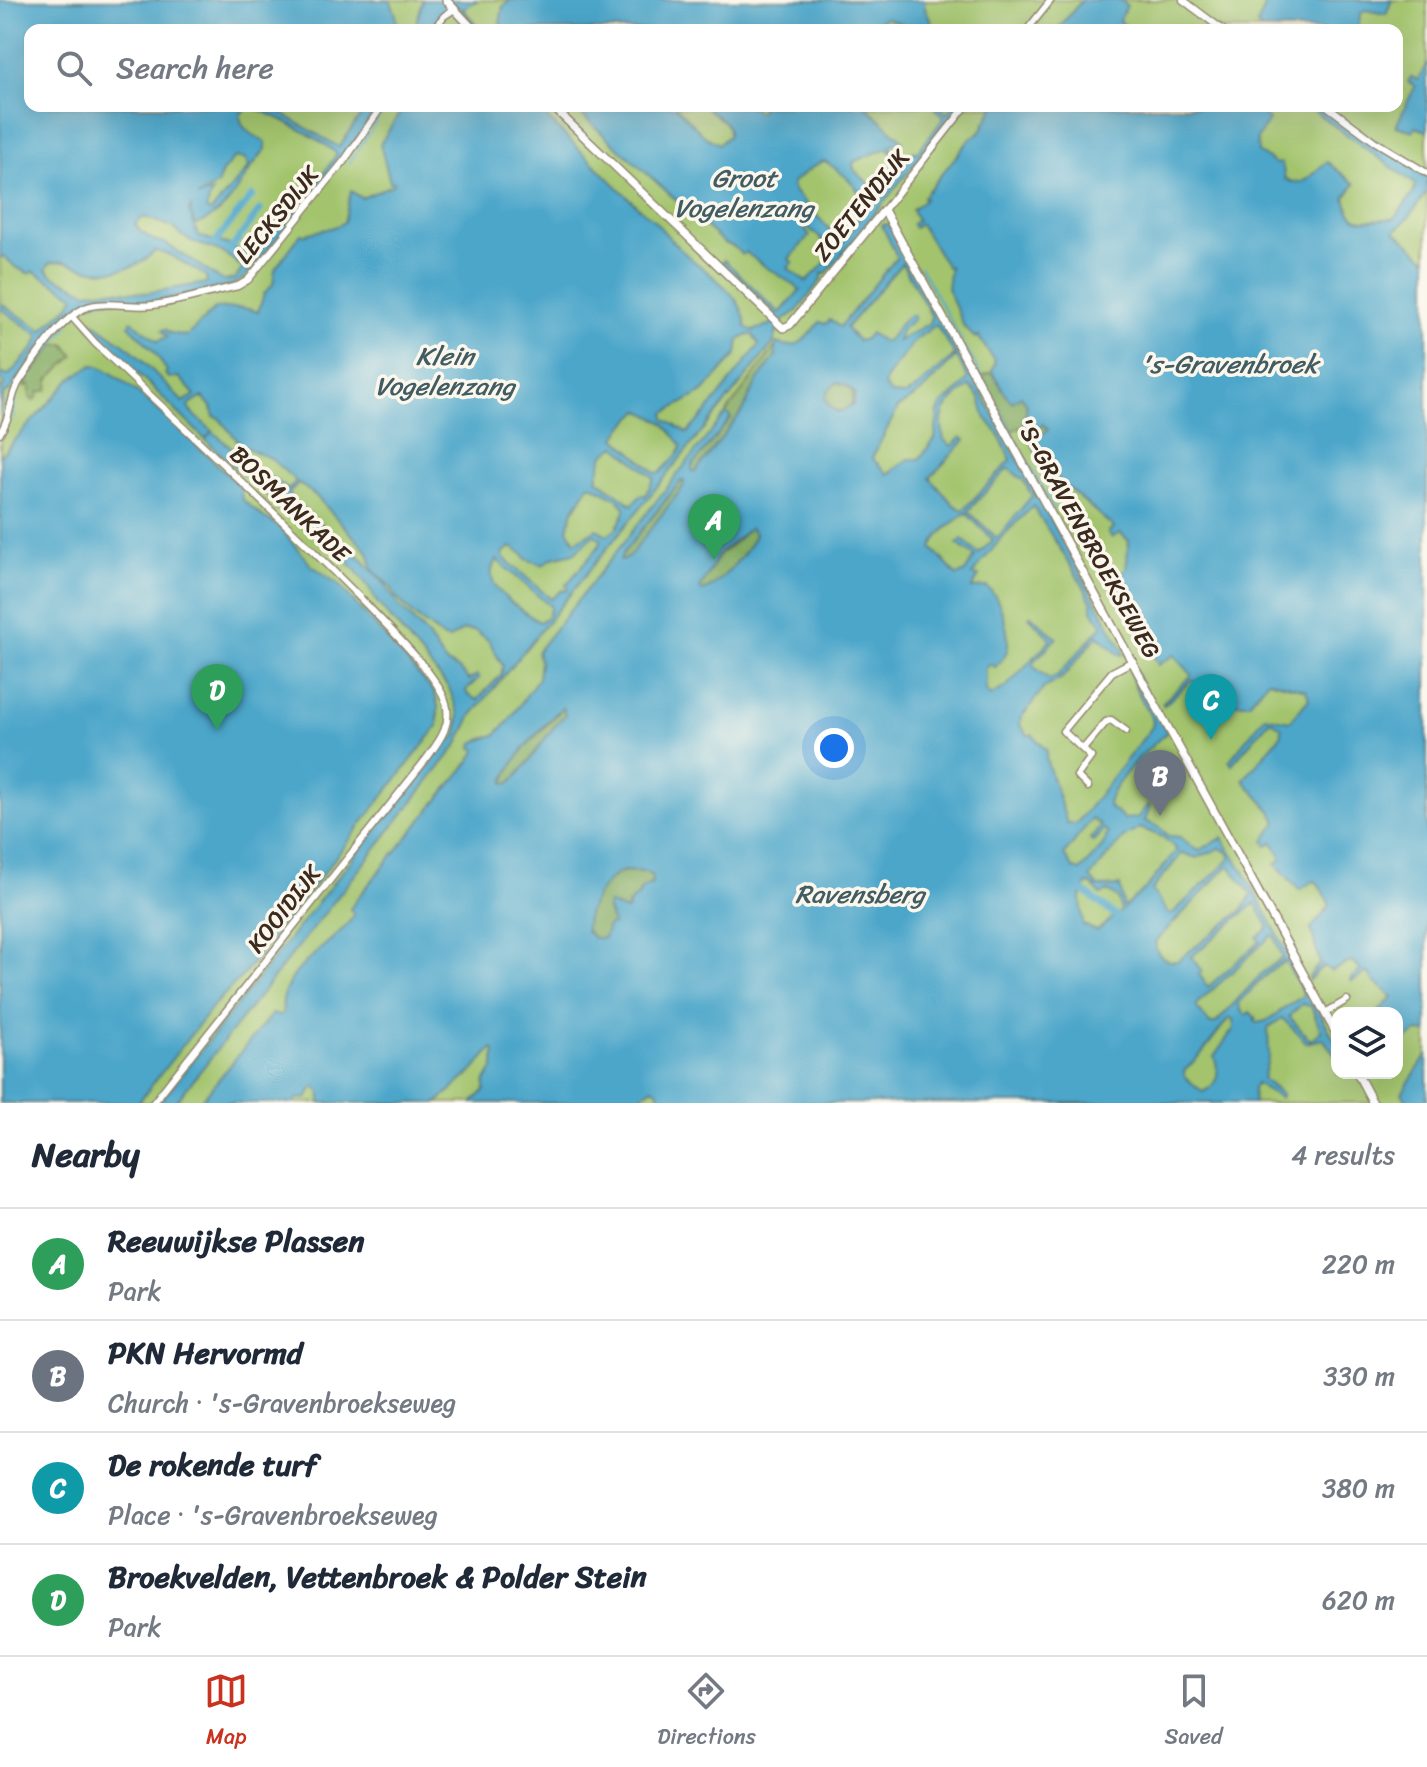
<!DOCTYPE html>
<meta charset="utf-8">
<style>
body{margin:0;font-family:Sriracha,sans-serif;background:#f2f2f3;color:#1f2937}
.controls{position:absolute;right:24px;bottom:24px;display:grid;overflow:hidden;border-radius:16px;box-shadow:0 8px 32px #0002}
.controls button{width:72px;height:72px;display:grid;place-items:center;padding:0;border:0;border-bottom:2px solid #e0e1e3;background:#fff;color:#1f2937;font:40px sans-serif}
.you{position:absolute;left:834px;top:748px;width:28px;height:28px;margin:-20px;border:6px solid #fff;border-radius:50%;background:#1a73e8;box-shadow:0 0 0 12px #1a73e833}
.badge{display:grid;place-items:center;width:52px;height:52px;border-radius:50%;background:#c8321e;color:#fff;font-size:26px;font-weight:700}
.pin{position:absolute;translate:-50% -66px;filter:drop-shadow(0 2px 4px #0008)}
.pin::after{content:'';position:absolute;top:42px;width:28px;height:24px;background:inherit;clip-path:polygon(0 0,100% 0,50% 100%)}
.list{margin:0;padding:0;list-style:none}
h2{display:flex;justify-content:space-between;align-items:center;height:104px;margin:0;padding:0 32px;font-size:34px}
h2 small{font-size:26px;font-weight:400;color:#747a83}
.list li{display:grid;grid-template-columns:52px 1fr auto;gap:24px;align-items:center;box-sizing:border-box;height:112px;padding:0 32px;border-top:2px solid #e0e1e3}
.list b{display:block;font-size:30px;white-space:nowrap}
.list p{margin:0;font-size:26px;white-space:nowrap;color:#747a83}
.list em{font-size:26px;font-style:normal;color:#747a83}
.icon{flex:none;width:44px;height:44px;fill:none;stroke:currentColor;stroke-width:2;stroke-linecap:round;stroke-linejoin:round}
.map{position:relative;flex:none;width:1427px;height:1103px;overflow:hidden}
.search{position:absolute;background:#fff;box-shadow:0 8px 32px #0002;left:24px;right:24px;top:24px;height:88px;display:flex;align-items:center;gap:20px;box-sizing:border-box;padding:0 28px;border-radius:16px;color:#747a83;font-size:30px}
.sheet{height:552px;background:#fff}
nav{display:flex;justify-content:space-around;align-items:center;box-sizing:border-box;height:112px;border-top:2px solid #e0e1e3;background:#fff;font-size:22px;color:#747a83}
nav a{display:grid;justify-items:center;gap:4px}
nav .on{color:#c8321e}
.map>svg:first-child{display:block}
.green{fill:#a3c46d;stroke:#6f7746;stroke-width:2;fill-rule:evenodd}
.forest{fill:#82aa60;stroke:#5e6a3f;stroke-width:2}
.water{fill:#4ca6ca;stroke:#446874;stroke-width:2;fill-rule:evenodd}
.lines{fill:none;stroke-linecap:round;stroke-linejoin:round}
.stream{stroke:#4ca6ca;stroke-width:2}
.canal{stroke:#4ca6ca;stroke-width:7}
.ferry{stroke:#425c63;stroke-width:2;stroke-dasharray:10 8;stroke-linecap:butt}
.minor-casing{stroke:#948670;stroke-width:9}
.tertiary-casing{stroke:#948670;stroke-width:10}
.minor{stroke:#fff;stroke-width:6}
.tertiary{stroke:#fff;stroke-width:7}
.labels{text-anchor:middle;stroke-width:7;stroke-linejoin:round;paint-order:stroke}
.street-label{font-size:24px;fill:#3b2a1e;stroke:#fbf7ec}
.water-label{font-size:26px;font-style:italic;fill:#425c63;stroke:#fbf7ec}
</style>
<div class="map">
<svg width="1427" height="1103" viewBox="0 0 1427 1103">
<rect width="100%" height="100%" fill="#fbf7ec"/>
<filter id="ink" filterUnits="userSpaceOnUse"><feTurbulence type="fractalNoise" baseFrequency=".0125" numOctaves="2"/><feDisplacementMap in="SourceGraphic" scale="16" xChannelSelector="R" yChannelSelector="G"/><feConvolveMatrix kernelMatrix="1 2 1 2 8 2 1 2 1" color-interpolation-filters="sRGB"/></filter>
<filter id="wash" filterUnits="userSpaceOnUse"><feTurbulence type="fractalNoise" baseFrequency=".006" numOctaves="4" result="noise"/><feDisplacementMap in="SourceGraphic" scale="32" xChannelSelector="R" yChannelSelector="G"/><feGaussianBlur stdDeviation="1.8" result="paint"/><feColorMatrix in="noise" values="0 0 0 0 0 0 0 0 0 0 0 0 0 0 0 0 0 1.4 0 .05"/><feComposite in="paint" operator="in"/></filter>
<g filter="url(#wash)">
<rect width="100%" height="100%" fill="#eee2c3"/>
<path class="green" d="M0 0H1427V1103H0ZM30 30H1397V106H30ZM1337 1013H1397V1073H1337Z"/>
<g class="forest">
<polygon points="65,344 74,356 49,379 48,390 38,392 37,398 33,401 30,397 30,384 25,387 23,385 55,345"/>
<polygon points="775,347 777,356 756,383 744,409 695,472 692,471 692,466 730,418 726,413"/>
<polygon points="992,372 1004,389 1021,396 1027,404 1032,432 1043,423 1049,430 1031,442 1019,427 1012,431 982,377"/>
<circle cx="839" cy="397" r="14"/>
<polygon points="681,481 684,481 683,487 628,558 622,561 620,559 624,552"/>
<path d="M750 528 755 533C754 546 716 589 702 591L700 588 720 553 725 551Z"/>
<path d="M563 707 566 715C544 733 533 762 511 782L508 784 504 782C514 752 543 731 563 707Z"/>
<path d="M623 871 646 872 652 875 653 881 640 891 638 897 629 903 626 911 609 904 607 906 613 925 608 926 604 938H593L586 930C584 910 604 878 623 871Z"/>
</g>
<g class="water">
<path d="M0 0H390L396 14 397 30H30V106H274L276 110 339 147 367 106H379L338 165 244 278 233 285 153 302 102 300 77 308 37 351 10 391 4 394 0 415V393L5 383 0 379V373L8 376 33 349 40 336 0 308V303L42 330 68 307 75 296 33 271 30 274 15 267 4 256 0 258ZM248 107C269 111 321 139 337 154L324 173 318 174 252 258 227 244 198 236 189 210 191 207V215L196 225C236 210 240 176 266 149V142C254 135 241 131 240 115ZM235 157 246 159 249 167 211 212 206 210 212 192 197 197 217 185 222 172ZM144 217 173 227C182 240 201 245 217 250 226 253 235 262 243 268L235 279 223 281 165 243 153 240 140 231 135 224ZM155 251 170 255 206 276 207 283 146 293 110 290 87 292 53 276 46 269 50 263C65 258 73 266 88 269 112 274 138 269 155 251Z"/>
<path d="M423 0H441L444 3 448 0H478L463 9 481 30C469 24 464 8 451 3L430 30H414Z"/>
<polygon points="511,0 925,0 924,6 932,24 931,30 910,30 900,23 886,18 878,21 873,30 504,30 500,23 503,6"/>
<polygon points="1082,0 1121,0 1127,6 1119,20 1130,30 1057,30"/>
<polygon points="1268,0 1392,0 1386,14 1365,10 1361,13 1357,30 1261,30 1257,25"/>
<polygon points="1427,64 1427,131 1415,127 1414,131 1396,126 1415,86 1408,82 1411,77 1418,80"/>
<path d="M404 106H535L639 208C656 219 665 235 679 248 702 271 744 291 746 327L753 331 774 323 776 314 721 263 724 260 780 313 800 290C782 275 762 267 746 252L742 255 733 246 724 243 572 106H675L704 136 719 144 728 136C730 118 714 118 705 106H749L758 112 764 106H866L903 141 890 145 894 154 887 148 853 162 854 170 879 193 889 185 904 166 899 159 900 157 906 162 914 151 917 153 942 120 944 116 933 106H939L947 113 954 106H961L826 274 822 273V279L797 311 780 323 773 344 472 715 458 744 175 1103H159L422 771 445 744 457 736 459 715 449 688 376 601C368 579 318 528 297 513 292 510 286 508 280 506L276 509V503L215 449 88 324 90 320 132 350 183 402 195 395 179 377 169 378 165 374 167 371 153 350 129 325 132 321 158 341 167 337 162 330 165 329 170 333 187 336 215 309C230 308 244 306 258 312L264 294 273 284 275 269 301 234 304 235C317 229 331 231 344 222L351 191 362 198 392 185 394 182H390L380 144ZM825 161C865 189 875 203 842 243L793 190 792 183C800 177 816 162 825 161ZM801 221 831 248C830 262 815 272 806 282L788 268 793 262 789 259 810 235 799 223ZM748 335H753L759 345 705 414 687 433 665 419V413L703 392 737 354 739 340ZM203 397 212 408 214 417 219 418 242 446 270 458 296 481 288 490 276 480 257 471 190 411 188 406ZM640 410 664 423 682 446 678 454 660 473H656L616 438 622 428ZM616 446 654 478 645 496 642 494 632 505 597 479 603 456ZM298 483 316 496 368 552 373 570 392 588 396 597 414 616 444 638 449 639 463 630 476 631 488 640 503 666 501 675 477 700 467 694 466 690 479 678 477 675 469 680 459 669 446 663 426 634 399 606 385 584 360 557 294 501 289 493ZM590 484 616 498 625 507C626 515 619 521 617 528L607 535 597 529 575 542 568 529 573 511ZM594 535 601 539 600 545 566 585 568 588 566 591 562 590 551 599 503 557 504 552 511 547 523 554 526 559 543 565 552 558 574 553ZM497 560 551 607 547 617 539 622C521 609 476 585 497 560Z"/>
<path d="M994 106H1251L1269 120 1257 139 1258 152 1276 164 1282 163 1285 179C1306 190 1311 172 1327 162L1355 184 1345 198C1353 231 1371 217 1394 219L1414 192 1415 184 1307 106H1321L1413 166 1427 178V192L1409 217 1395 231 1427 259V1033L1417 1032 1406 1040 1397 1039V1013H1380L1379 1011 1393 997 1374 982 1368 972 1351 982 1350 979 1361 970 1353 961 1331 971 1323 966 1309 980V976L1320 963 1311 929 1330 905 1318 883 1314 881 1299 890 1276 864 1282 859 1273 842 1267 845 1264 841 1277 822 1272 812 1243 780 1282 734 1281 727 1270 720 1232 764 1229 761 1265 716 1290 721 1309 699 1306 690 1268 680 1249 703H1226L1215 713 1202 688 1192 680 1164 705 1162 703 1192 675 1174 655 1158 665 1136 621 1133 622 1111 583 1126 569 1129 541 1120 533 1112 538 1108 532 1114 528C1085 500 1049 479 1031 442L1048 430 1043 424 1032 432 1024 424 1027 404 1021 396 1012 402 1008 398 992 372 995 362 978 336 975 338 964 327 947 288 950 267H947L920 224 914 228 912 224 917 220 912 210 925 199 923 197 971 138 981 131Z"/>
<path d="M885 224 889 225 913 267 1123 650V655L1117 653 1098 635 1062 678 1044 688 1021 718 1020 725 1028 735H1033L1047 751 1046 759 1067 823 1076 824 1152 727 1153 721 1134 685 1130 671 1134 669 1167 732C1151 746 1108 786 1108 806L1124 819 1137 818 1148 804 1150 806 1145 821 1159 827 1169 836 1180 837 1198 851 1222 838 1243 870 1337 1045V1057L1323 1039 1307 1043 1282 1018 1268 1028 1269 1055 1263 1079 1282 1095 1280 1098 1256 1083 1253 1089 1254 1103H730L726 1099 720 1103H663L658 1091 653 1087 640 1096 636 1103H472L485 1090V1082L494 1067 495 1050 492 1049 473 1071 437 1103H321V1093L316 1087 312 1089 307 1099 297 1098 296 1103H199L272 1014 279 1016 283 1013C276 970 336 945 354 915L350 909 359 896 470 761 477 750 472 747 475 742 495 735 508 722 538 678 540 662 537 652 726 413 731 418 692 466V471L695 472 744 409 756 383 776 356 775 347 777 343C799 352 805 338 820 322L826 324 830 320 840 327 897 257 882 225ZM902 263 931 315V322L898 341 902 329 914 319V316L910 315C896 323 896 336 884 342L870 333 865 339 858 341 846 328ZM936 325 955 355 914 390 905 395 891 394 884 386 886 378 916 339ZM955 358 958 359 968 378 960 389 942 404 938 412 935 439 919 459H909L888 474 872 458 898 408 920 393ZM837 382 847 386 855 393 853 404 838 413C822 402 821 394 837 382ZM970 386 980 398 985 417 999 435 1011 460 963 510 953 504 930 478 965 440 961 437 952 446 944 440C937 410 947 404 970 386ZM1008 468 1024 481 1032 496 997 538 968 511ZM681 481H684L683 487 628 558 622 561 620 559 624 552ZM1033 506 1084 587 1092 604V610L1103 625 1057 676 1049 679 1033 666 1035 660 1057 638 1031 615 1029 617 1051 639 1007 686 990 696 986 690V668L990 664 995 667C1001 662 1007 654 1008 646 1009 630 1000 596 987 587L972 588 979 576 972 575 1003 536ZM966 513 993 540 979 554 962 539 957 544 975 556 965 572 957 576 932 548C937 533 953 523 966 513ZM750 528 755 533C754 546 716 589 702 591L700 588 720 553ZM563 707 565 715C544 734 533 762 511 782L508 784 504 783C509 762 546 722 563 707ZM1092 819 1101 826 1090 839 1093 841 1104 830 1108 833 1102 847 1080 871 1074 869 1064 855ZM1140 828 1163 837 1177 850 1148 886 1124 908 1120 886 1098 887 1090 877 1123 838ZM1220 848 1228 852 1231 858 1172 914H1169L1152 890 1182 853 1197 858ZM1229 865 1252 895 1241 911 1177 961C1165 963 1153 953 1156 941ZM623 871 646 872 652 875V884L642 888 638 897 632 900 626 911 609 904 607 906 613 924 608 925 604 938H593L586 931C584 910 604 878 623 871ZM1087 884 1092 885 1101 895 1108 891 1118 898 1121 911 1097 931 1083 925 1081 897ZM1255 903 1269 928 1257 937 1260 941 1208 987 1199 974 1202 971 1191 957ZM1271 936H1274L1283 958 1263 972 1216 1023 1210 1024 1197 1008V1004ZM1285 961 1304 995 1266 1021 1256 1023 1254 1020 1256 1018 1250 1012 1246 1015 1240 1009 1239 1003 1267 974ZM1302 1004 1311 1006 1321 1031 1310 1040 1289 1016ZM1229 1018 1233 1019 1234 1028 1214 1057C1220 1072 1219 1084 1203 1092L1185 1077 1184 1071 1202 1053Z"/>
<path d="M93 365C118 366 216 464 240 486L242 499 263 517 278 525 310 564 339 585 434 692 438 706V726L286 921 244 974 213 1006 138 1103H0V456L71 379Z"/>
<polygon points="1427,1055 1427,1103 1409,1103 1402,1093"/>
</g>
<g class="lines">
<g class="stream">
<polyline points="349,163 387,106"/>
<polyline points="920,267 962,341"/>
<polyline points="965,346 1020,447"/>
<polyline points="22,383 69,325"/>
<polyline points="13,420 15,400"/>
<polyline points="1021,449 1054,509"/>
</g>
<g class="canal">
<polyline points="217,240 252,196"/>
<polyline points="233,246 260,210"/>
<polyline points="1084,891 1116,916"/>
</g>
<g class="ferry">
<polyline points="205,439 214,430"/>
<polyline points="239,470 246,462"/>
<polyline points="269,497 281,485"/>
</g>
</g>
</g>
<g filter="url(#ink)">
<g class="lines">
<g class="minor-casing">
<g id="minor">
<polyline points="1183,0 1223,30"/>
<polyline points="433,30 444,16 453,10"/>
<polyline points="1027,30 1051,0"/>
<polyline points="1327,106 1374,141 1427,173"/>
<polyline points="884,210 966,106"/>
<path d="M72 317 95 343C186 430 278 514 366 604 388 627 438 675 446 703 452 726 439 741 427 758L153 1103"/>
<path d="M0 433C13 415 8 396 23 376 36 356 67 311 91 306 111 301 133 308 153 305 182 301 210 292 238 286L248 280 344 161 382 106"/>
<polyline points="1084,748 1106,722 1111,720 1126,731"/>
<polyline points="1088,787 1077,776 1091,757 1063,731 1112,672 1133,661"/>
<polyline points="1325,1013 1347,1000"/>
</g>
</g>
<g class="tertiary-casing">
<g id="tertiary">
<polyline points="446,0 474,30"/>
<polyline points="552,106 783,328 790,325 884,210 1337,1035"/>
<polyline points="1357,1073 1373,1103"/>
</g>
</g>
<use href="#minor" class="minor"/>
<use href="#tertiary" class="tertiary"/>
</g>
</g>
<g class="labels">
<g class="street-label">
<text transform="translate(861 205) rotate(-51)" y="8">ZOETENDIJK</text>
<text transform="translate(277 215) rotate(-51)" y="8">LECKSDIJK</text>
<text transform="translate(290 504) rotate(44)" y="8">BOSMANKADE</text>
<text transform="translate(1088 538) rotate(61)" y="8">'S-GRAVENBROEKSEWEG</text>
<text transform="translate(284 909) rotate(-52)" y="8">KOOIDIJK</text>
</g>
<g class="water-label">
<text x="744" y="187">Groot<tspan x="744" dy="30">Vogelenzang</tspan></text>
<text x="445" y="365">Klein<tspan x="445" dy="30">Vogelenzang</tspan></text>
<text x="1229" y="373">'s-Gravenbroek</text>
<text x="860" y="903">Ravensberg</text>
</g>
</g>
</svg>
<div class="controls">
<button><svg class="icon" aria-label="layers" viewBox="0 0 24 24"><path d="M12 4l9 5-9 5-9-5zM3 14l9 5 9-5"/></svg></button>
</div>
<div class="you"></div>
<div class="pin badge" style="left:714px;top:560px;background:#2e9e5b">A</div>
<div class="pin badge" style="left:1160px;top:816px;background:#6b7280">B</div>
<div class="pin badge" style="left:1211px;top:740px;background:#0f9aa8">C</div>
<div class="pin badge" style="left:217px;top:730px;background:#2e9e5b">D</div>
<div class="search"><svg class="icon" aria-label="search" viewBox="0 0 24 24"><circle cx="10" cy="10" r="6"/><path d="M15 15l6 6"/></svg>Search here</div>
</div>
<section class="sheet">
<h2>Nearby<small>4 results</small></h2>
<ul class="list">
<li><span class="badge" style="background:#2e9e5b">A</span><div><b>Reeuwijkse Plassen</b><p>Park</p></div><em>220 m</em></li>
<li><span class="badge" style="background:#6b7280">B</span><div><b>PKN Hervormd</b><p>Church · 's-Gravenbroekseweg</p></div><em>330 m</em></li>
<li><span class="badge" style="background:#0f9aa8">C</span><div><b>De rokende turf</b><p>Place · 's-Gravenbroekseweg</p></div><em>380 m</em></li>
<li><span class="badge" style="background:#2e9e5b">D</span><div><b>Broekvelden, Vettenbroek &amp; Polder Stein</b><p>Park</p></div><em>620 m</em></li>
</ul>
</section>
<nav>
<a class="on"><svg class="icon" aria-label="map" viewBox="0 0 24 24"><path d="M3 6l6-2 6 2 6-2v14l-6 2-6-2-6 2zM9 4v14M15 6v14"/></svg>Map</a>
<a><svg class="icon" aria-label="directions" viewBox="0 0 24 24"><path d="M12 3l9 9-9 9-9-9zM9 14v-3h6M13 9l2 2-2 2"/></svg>Directions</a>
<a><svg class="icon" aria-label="saved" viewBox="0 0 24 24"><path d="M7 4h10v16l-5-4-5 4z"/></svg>Saved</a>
</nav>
